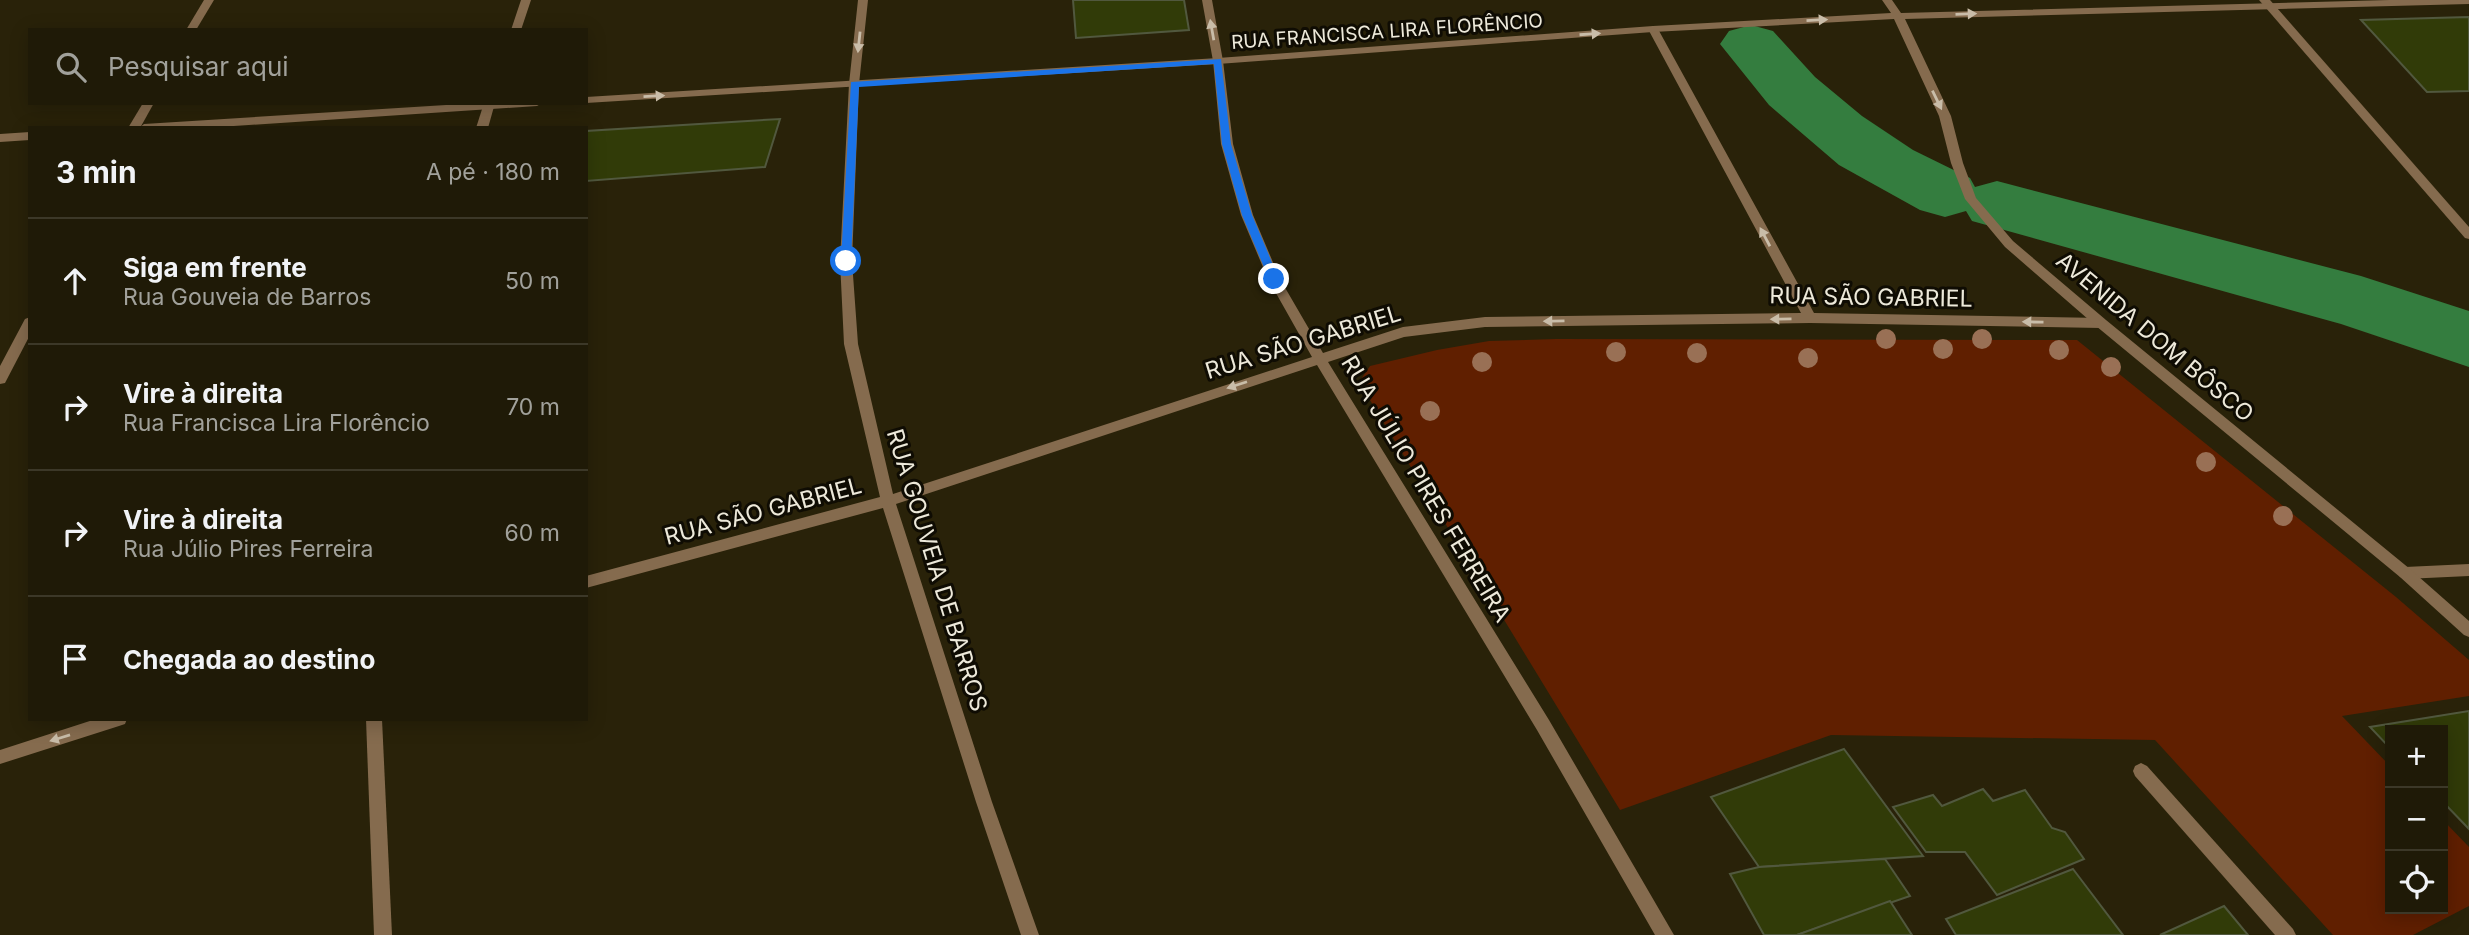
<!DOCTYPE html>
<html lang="pt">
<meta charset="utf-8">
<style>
body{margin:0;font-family:Inter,sans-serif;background:#2c2715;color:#f1f3f6}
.controls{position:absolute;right:21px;bottom:21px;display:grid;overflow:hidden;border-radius:0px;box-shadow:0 4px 18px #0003}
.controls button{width:63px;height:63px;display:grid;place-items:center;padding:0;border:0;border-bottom:2px solid #3c3828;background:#1f1a07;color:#f1f3f6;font:35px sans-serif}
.stop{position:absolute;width:21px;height:21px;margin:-16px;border:5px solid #1a73e8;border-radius:50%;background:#fff}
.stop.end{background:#1a73e8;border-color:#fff;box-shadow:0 2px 7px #0008}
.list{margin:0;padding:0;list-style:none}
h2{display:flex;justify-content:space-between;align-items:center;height:91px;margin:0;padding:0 28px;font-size:30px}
h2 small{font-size:23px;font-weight:400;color:#a1a19b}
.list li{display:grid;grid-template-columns:46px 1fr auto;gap:21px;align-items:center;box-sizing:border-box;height:126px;padding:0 28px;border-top:2px solid #3c3828}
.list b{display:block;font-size:26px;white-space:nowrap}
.list p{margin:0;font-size:23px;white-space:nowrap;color:#a1a19b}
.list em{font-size:23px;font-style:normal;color:#a1a19b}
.icon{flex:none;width:38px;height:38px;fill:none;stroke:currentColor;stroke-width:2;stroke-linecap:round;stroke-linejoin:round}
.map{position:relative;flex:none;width:2469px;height:935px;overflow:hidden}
.search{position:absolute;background:#1f1a07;box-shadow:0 4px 18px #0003;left:28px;top:28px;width:560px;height:77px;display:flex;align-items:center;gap:18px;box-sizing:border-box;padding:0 24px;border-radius:0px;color:#a1a19b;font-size:26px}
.panel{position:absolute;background:#1f1a07;box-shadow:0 4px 18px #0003;left:28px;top:126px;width:560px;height:595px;border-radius:0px}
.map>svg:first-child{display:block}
.green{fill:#601f00}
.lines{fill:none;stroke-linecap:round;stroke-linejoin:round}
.river{fill:#347d3f;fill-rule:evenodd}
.building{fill:#313b08;stroke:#51583e;stroke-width:2}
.minor{fill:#856b4e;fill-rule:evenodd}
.tertiary{fill:#856b4e;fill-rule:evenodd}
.tree{fill:#997055}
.oneway{fill:#c9bda9}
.route{fill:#1a73e8}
.labels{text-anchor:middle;stroke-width:6;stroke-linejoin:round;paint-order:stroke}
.far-street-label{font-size:19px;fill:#ede9da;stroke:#0f0c03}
.street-label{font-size:23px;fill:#ede9da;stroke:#0f0c03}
</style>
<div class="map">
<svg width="2469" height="935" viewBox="0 0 2469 935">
<rect width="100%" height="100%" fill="#292209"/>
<polygon class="green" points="1556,339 2077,340 2396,597 2469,660 2469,696 2342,716 2390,766 2390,909 2443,909 2443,820 2469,847 2469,906 2413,935 2333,935 2155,740 1831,735 1620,810 1359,382 1370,366 1437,350 1489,341"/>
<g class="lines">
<polygon class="river" points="1751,25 1773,31 1815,77 1862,116 1913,150 1970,178 1975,187 1997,181 2361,276 2469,311 2469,367 2341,324 1972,221 1966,211 1945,217 1920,210 1839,165 1769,105 1720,44 1729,31"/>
</g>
<g class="building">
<polygon points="1073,0 1184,0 1189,30 1076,38"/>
<polygon points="2469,17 2469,91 2427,92 2361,20"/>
<polygon points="780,119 765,167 586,181 586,131"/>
<polygon points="2469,711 2469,829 2443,802 2443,730 2390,730 2390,748 2370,727"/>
<polygon points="1844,749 1923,856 1759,867 1711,797"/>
<polygon points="1983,789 1993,801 2025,790 2052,828 2065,832 2084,859 1997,895 1965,852 1926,852 1893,807 1933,795 1942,806"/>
<polygon points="1885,859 1910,896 1797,935 1764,935 1730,874 1759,867"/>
<polygon points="2073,869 2123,935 1956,935 1946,919"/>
<polygon points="1890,901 1912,935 1797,935"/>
<polygon points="2224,906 2248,935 2160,935"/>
</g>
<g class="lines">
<g class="minor">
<polygon points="204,0 214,0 196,30 186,30"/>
<polygon points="521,0 531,0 521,30 511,30"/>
<polygon points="858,0 868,0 859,84 852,261 858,344 893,494 1312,357 1268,279 1241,215 1221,144 1213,61 1202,0 1212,0 1223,61 1233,144 1253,215 1280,279 1323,353 1403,327 1485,317 1801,313 1648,29 1653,26 1658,29 1814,313 2101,318 2107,323 2101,328 1810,323 1485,327 1404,337 1328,362 1549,720 1674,935 1655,935 1537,730 1317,365 896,504 992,802 1039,935 1021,935 976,802 883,508 586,588 586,576 880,497 844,344 840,261 849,84"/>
<polygon points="2259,0 2270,0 2469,227 2469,239 2465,238"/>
<polygon points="143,103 154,103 140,128 128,128"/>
<polygon points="484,103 495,103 488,128 476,128"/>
<polygon points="30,317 30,335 5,383 0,384 0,366 25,319"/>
<polygon points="2469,564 2469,576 2405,579 2400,577 2398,573 2400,569 2405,567"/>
<polygon points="96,719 127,719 125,724 119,726 0,764 0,750"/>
<polygon points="366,719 382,719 392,935 374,935"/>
<polygon points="2141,763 2147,766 2293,929 2296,935 2275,935 2135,776 2133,771 2135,766"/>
</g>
<g class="tertiary">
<polygon points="1882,0 1892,0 1901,13 2389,0 2469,0 2469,4 1905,19 1951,116 1963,163 1976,198 2013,241 2106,320 2410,569 2469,621 2469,637 2464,635 2400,577 2096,326 2005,247 1965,199 1951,163 1939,116 1894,19 1653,32 1218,64 586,103 585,103 586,97 1218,58 1653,26 1891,13"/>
<polygon points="478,103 542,103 537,106 204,128 139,128 144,124"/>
<polygon points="30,132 30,140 0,142 0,134"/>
</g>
</g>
<g class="tree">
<circle cx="1886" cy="339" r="10"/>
<circle cx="1982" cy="339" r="10"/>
<circle cx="1943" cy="349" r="10"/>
<circle cx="2059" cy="350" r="10"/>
<circle cx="1616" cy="352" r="10"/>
<circle cx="1697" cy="353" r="10"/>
<circle cx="1808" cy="358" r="10"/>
<circle cx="1482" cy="362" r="10"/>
<circle cx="2111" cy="367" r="10"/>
<circle cx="1430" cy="411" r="10"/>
<circle cx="2206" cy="462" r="10"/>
<circle cx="2283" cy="516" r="10"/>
</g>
<defs><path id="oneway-solid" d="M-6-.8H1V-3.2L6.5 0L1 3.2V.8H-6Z" transform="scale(1.75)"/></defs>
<g class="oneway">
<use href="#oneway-solid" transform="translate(1966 14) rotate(-2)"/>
<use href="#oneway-solid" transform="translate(1817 20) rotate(-3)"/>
<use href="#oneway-solid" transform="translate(1212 30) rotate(-100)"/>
<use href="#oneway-solid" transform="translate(1590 34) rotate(-4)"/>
<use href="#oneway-solid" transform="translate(859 42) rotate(96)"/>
<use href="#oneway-solid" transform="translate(654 96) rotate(-3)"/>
<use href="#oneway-solid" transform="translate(1937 100) rotate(64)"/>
<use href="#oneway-solid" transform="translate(1765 237) rotate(-118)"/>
<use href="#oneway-solid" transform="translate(1781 319) rotate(179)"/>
<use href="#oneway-solid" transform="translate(1554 321) rotate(179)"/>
<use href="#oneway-solid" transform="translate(2033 322) rotate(-179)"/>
<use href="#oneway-solid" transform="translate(1237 385) rotate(162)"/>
<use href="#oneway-solid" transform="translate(60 738) rotate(163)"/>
</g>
<polygon class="route" points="1221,59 1231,144 1252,215 1279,279 1278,281 1269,279 1242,215 1222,144 1214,64 859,87 851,261 846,265 841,261 851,82"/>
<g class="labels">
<g class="far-street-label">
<text transform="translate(1387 31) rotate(-4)" y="7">RUA FRANCISCA LIRA FLORÊNCIO</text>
</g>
<g class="street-label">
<text transform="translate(1871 297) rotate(1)" y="8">RUA SÃO GABRIEL</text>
<text transform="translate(2155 337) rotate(40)" y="8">AVENIDA DOM BÔSCO</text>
<text transform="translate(1303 342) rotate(-17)" y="8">RUA SÃO GABRIEL</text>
<text transform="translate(1426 489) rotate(59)" y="8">RUA JÚLIO PIRES FERREIRA</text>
<text transform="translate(763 511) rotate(-15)" y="8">RUA SÃO GABRIEL</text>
<text transform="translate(937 570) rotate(73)" y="8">RUA GOUVEIA DE BARROS</text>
</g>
</g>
</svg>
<div class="controls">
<button>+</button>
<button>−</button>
<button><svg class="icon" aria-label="locate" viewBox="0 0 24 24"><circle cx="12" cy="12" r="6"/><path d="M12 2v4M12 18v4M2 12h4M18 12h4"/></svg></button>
</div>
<div class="stop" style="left:846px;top:261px"></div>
<div class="stop end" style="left:1274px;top:279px"></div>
<div class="search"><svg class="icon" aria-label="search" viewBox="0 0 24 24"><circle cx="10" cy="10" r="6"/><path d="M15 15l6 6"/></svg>Pesquisar aqui</div>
<section class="panel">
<h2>3 min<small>A pé · 180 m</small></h2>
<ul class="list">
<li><svg class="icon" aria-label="ahead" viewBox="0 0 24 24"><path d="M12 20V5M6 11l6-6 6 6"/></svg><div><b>Siga em frente</b><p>Rua Gouveia de Barros</p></div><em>50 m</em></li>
<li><svg class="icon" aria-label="right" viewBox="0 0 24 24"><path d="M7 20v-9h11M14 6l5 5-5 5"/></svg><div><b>Vire à direita</b><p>Rua Francisca Lira Florêncio</p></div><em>70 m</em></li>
<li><svg class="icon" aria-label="right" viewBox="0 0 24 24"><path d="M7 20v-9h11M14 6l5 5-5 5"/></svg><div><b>Vire à direita</b><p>Rua Júlio Pires Ferreira</p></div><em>60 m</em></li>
<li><svg class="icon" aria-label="arrive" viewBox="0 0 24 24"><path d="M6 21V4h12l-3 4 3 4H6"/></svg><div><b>Chegada ao destino</b></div></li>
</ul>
</section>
</div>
